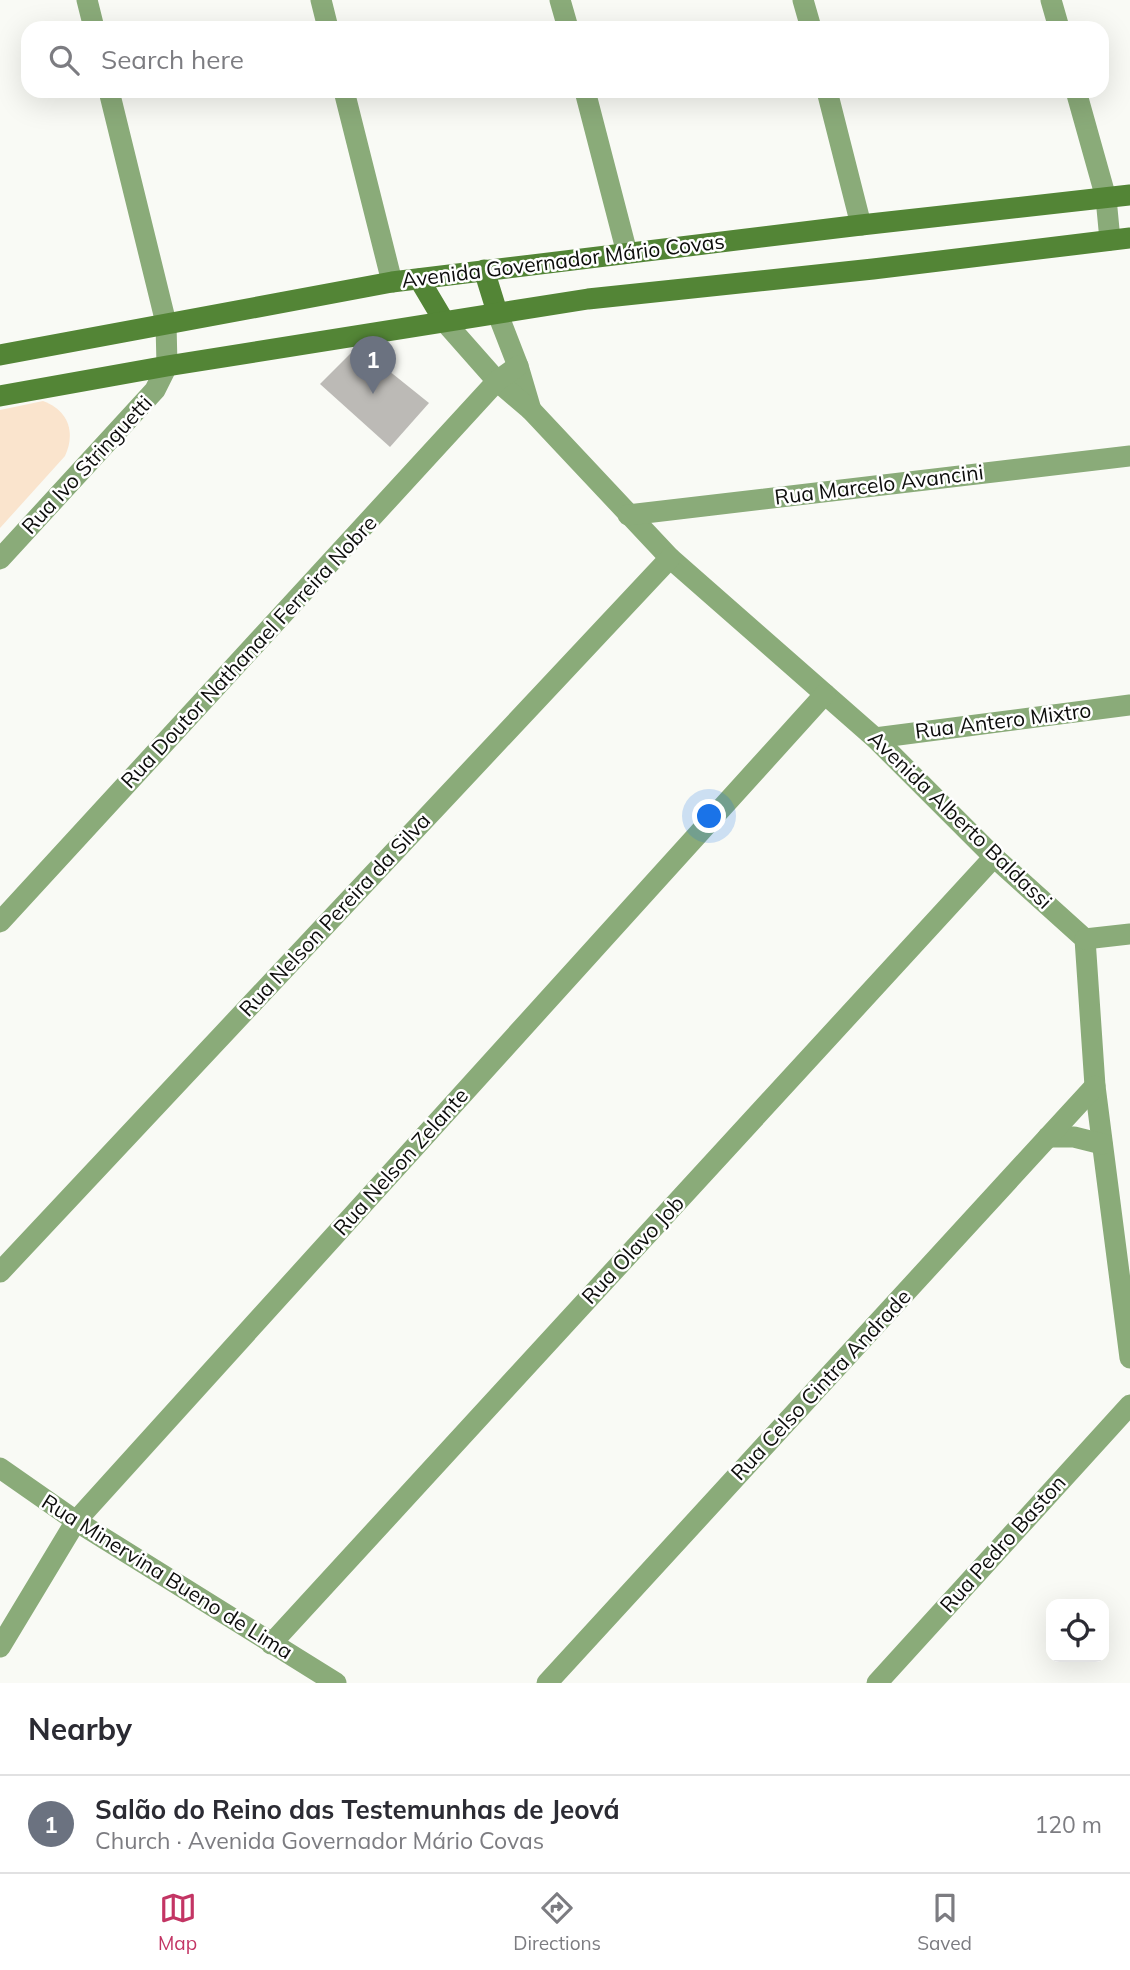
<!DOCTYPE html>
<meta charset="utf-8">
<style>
body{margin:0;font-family:Mulish,sans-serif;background:#f2f2f3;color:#2b2b33}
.controls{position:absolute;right:21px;bottom:21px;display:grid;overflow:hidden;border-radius:14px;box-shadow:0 7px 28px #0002}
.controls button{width:63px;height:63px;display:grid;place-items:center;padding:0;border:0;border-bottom:2px solid #e1e1e2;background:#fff;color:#2b2b33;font:35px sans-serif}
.you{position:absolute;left:710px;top:817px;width:24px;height:24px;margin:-18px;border:5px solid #fff;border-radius:50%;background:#1a73e8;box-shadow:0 0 0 10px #1a73e833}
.badge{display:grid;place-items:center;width:46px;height:46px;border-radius:50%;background:#c33564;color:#fff;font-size:23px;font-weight:700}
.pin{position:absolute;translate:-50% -58px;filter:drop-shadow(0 2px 4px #0008)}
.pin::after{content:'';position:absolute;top:37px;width:24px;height:21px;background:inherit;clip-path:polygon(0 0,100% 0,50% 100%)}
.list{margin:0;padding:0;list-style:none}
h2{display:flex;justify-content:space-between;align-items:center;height:91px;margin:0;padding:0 28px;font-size:30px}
h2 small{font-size:23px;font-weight:400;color:#7c7c81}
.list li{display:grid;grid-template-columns:46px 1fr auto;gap:21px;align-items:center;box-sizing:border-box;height:98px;padding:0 28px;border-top:2px solid #e1e1e2}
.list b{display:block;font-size:26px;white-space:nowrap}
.list p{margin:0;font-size:23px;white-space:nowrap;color:#7c7c81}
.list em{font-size:23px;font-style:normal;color:#7c7c81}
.icon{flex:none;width:38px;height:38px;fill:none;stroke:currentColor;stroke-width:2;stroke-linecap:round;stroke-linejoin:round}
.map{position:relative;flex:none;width:1130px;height:1683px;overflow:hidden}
.search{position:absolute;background:#fff;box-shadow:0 7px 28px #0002;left:21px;right:21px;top:21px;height:77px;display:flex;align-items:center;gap:18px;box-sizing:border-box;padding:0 24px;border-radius:21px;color:#7c7c81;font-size:26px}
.sheet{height:189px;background:#fff}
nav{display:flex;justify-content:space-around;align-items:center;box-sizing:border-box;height:98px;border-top:2px solid #e1e1e2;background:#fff;font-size:19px;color:#7c7c81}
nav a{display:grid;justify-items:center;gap:4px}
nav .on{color:#c33564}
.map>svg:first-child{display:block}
.green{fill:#fae4cd}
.building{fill:#bcbab6}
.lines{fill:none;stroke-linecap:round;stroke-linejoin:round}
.street{stroke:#8aab79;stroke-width:21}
.secondary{stroke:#538536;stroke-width:21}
.labels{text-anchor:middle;stroke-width:5;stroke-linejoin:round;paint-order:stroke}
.street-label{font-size:21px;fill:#0d0d0c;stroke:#fff}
</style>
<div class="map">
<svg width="1130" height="1683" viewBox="0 0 1130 1683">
<rect width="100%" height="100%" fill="#f9faf5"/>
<path class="green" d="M43 401C68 410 76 432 65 456L0 528V410Z"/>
<polygon class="building" points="358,346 429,403 390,447 320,384"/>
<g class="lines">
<g class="street">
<polyline points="87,0 94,28"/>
<polyline points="321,0 328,28"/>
<polyline points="560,0 568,28"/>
<polyline points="803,0 811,28"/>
<polyline points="1051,0 1059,28"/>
<polyline points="344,91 392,282"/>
<polyline points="585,91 627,253"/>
<polyline points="827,91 861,225"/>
<polyline points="1076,91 1106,198 1110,240"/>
<polyline points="497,312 518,366 531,410"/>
<polyline points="444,321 497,381 531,410 670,558 875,738 994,857 1085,939 1095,1086 1130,1358"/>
<polyline points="628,515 1130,456"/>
<polyline points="0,559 155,390 167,366 166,323 109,91"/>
<polyline points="875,738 1130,705"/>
<polyline points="0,922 497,381 518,366"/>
<polyline points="1085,939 1130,934"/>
<polyline points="1048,1137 1074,1137 1102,1144"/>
<polyline points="0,1272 670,558"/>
<polyline points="0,1468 76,1521 336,1683"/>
<polyline points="271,1644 994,857"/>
<polyline points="0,1647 76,1521 825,694"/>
<polyline points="547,1683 1095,1086"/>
<polyline points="877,1683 1130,1405"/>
</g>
<g class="secondary">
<polyline points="484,270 497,312"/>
<polyline points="419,279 444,321"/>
<polyline points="0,355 392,282 861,225 1130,195"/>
<polyline points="0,396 167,366 588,299 873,269 1130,238"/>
</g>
</g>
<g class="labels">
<g class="street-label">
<text transform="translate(563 261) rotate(-7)" y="7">Avenida Governador Mário Covas</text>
<text transform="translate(87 465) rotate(-47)" y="7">Rua Ivo Stringuetti</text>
<text transform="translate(879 485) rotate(-7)" y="7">Rua Marcelo Avancini</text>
<text transform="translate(249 652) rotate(-47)" y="7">Rua Doutor Nathanael Ferreira Nobre</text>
<text transform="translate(1003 721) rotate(-7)" y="7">Rua Antero Mixtro</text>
<text transform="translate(960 820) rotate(44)" y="7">Avenida Alberto Baldassi</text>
<text transform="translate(335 915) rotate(-47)" y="7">Rua Nelson Pereira da Silva</text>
<text transform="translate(401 1162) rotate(-48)" y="7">Rua Nelson Zelante</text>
<text transform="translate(633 1250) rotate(-47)" y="7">Rua Olavo Job</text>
<text transform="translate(821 1385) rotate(-47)" y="7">Rua Celso Cintra Andrade</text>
<text transform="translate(1003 1544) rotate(-48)" y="7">Rua Pedro Baston</text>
<text transform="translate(167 1577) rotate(32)" y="7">Rua Minervina Bueno de Lima</text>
</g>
</g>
</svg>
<div class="controls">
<button><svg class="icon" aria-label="locate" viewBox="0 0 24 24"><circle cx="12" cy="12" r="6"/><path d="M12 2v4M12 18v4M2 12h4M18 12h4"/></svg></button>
</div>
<div class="you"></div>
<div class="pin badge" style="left:373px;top:394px;background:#6b7280">1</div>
<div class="search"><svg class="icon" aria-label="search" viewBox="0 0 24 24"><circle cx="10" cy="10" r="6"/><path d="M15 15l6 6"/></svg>Search here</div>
</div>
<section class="sheet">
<h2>Nearby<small></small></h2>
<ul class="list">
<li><span class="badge" style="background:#6b7280">1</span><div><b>Salão do Reino das Testemunhas de Jeová</b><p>Church · Avenida Governador Mário Covas</p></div><em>120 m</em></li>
</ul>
</section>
<nav>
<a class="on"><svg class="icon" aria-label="map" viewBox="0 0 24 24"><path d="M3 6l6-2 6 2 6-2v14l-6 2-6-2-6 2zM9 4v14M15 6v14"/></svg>Map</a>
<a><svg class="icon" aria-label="directions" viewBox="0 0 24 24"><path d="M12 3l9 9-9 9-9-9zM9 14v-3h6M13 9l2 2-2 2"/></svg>Directions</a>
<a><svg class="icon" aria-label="saved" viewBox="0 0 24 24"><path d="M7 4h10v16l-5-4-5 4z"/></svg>Saved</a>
</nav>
